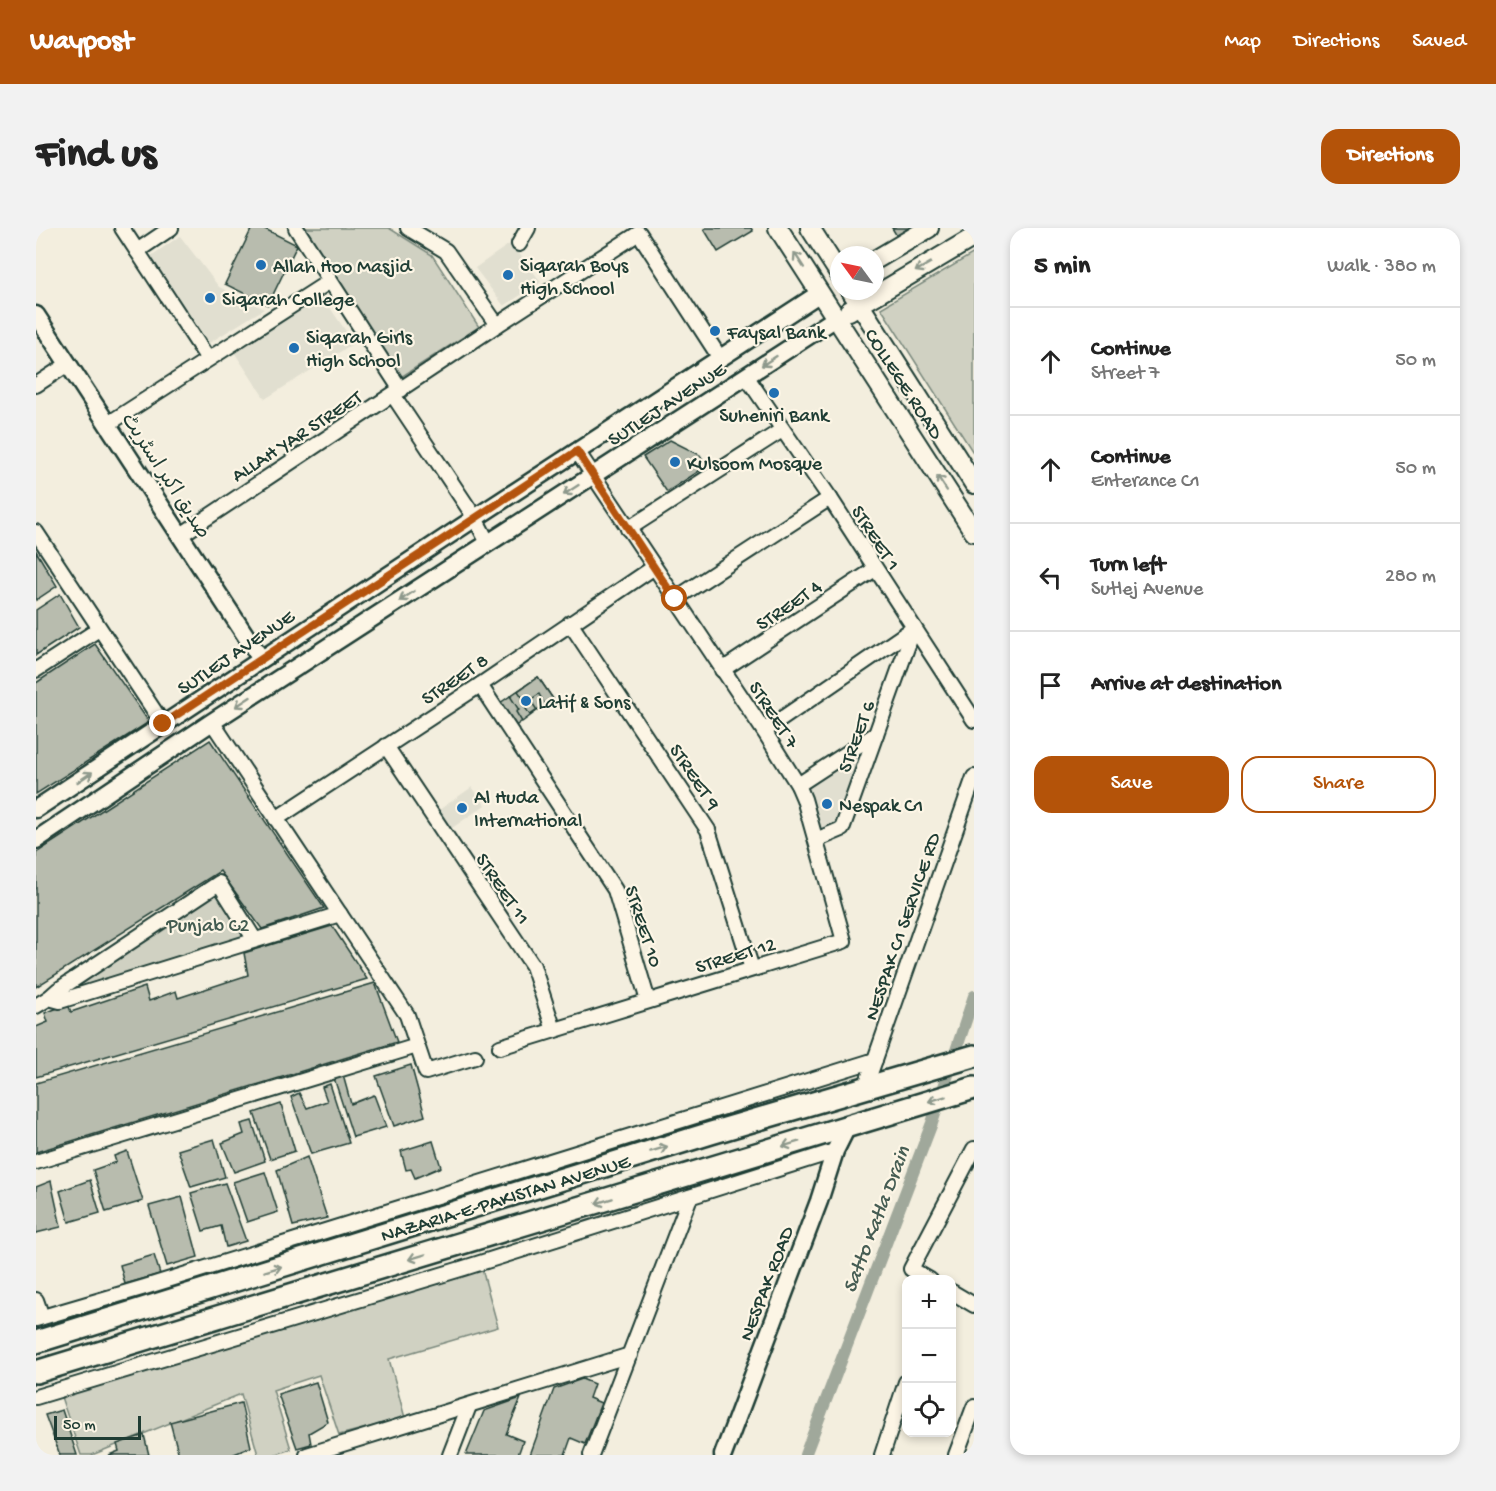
<!DOCTYPE html>
<meta charset="utf-8">
<style>
body{margin:0;font-family:"Gochi Hand","Playpen Sans Arabic",sans-serif;background:#f2f2f2;color:#222}
.controls{position:absolute;right:18px;bottom:18px;display:grid;overflow:hidden;border-radius:12px;box-shadow:0 3px 9px #0003}
.controls button{width:54px;height:54px;display:grid;place-items:center;padding:0;border:0;border-bottom:2px solid #e0e0e0;background:#fff;color:#222;font:30px sans-serif}
.compass{position:absolute;left:794px;top:18px;width:54px;height:54px;border-radius:50%;background:#fff;box-shadow:0 3px 9px #0003;rotate:303deg}
.scale{position:absolute;left:18px;bottom:15px;width:87px;box-sizing:border-box;padding-left:6px;border:3px solid #1f3d34;border-top:0;font-size:16px;line-height:21px;white-space:nowrap;color:#1f3d34;-webkit-text-stroke:4px #fcf5e5;paint-order:stroke}
.stop{position:absolute;width:18px;height:18px;margin:-14px;border:4px solid #b45309;border-radius:50%;background:#fff}
.stop.end{background:#b45309;border-color:#fff;box-shadow:0 2px 6px #0008}
.list{margin:0;padding:0;list-style:none}
h2{display:flex;justify-content:space-between;align-items:center;height:78px;margin:0;padding:0 24px;font-size:26px}
h2 small{font-size:20px;font-weight:400;color:#767676}
.list li{display:grid;grid-template-columns:39px 1fr auto;gap:18px;align-items:center;box-sizing:border-box;height:108px;padding:0 24px;border-top:2px solid #e0e0e0}
.list b{display:block;font-size:22px;white-space:nowrap}
.list p{margin:0;font-size:20px;white-space:nowrap;color:#767676}
.list em{font-size:20px;font-style:normal;color:#767676}
.actions{display:flex;gap:12px;padding:18px 24px}
.actions a{flex:1;padding:14px 0;border:2px solid #b45309;border-radius:18px;text-align:center;font-size:21px;color:#b45309}
.actions .main{background:#b45309;color:#fff}
.icon{flex:none;width:33px;height:33px;fill:none;stroke:currentColor;stroke-width:2;stroke-linecap:round;stroke-linejoin:round}
.map{position:relative;flex:none;width:938px;height:1227px;overflow:hidden;border-radius:18px}
header{display:flex;align-items:center;gap:36px;box-sizing:border-box;height:84px;padding:0 30px;background:#b45309;color:#fff}
header strong{font-size:28px}
nav{display:flex;gap:33px;margin-inline-start:auto;font-size:21px}
.intro{display:flex;align-items:center;justify-content:space-between;box-sizing:border-box;height:144px;padding:0 36px}
h1{margin:0;font-size:42px}
.button{padding:15px 27px;border-radius:18px;background:#b45309;color:#fff;font-size:21px;font-weight:700}
main{display:flex;gap:36px;padding:0 36px}
aside{flex:1;background:#fff;border-radius:18px;box-shadow:0 3px 9px #0003}
.map>svg:first-child{display:block}
.built{fill:#e1dfd0}
.green{fill:#d0d1c2;stroke:#78877b;stroke-width:1.5}
.lines{fill:none;stroke-linecap:round;stroke-linejoin:round}
.canal{stroke:#a0a89b;stroke-width:12}
.building{fill:#b8bcae;stroke:#1f3d34;stroke-width:1.5}
.minor-casing{stroke:#1f3d34;stroke-width:18}
.tertiary-casing{stroke:#1f3d34;stroke-width:21}
.secondary-casing{stroke:#1f3d34;stroke-width:22}
.primary-casing{stroke:#1f3d34;stroke-width:26}
.minor{stroke:#fcf5e5;stroke-width:14}
.tertiary{stroke:#fcf5e5;stroke-width:16}
.secondary{stroke:#fcf5e5;stroke-width:18}
.primary{stroke:#fcf5e5;stroke-width:21}
.oneway{stroke:#8e998c}
.route{stroke:#b45309;stroke-width:8}
.poi-dot{fill:#1f6fb2;stroke:#fcf5e5;stroke-width:2}
.labels{text-anchor:middle;stroke-width:4.5;stroke-linejoin:round;paint-order:stroke}
.poi-label{font-size:20px;fill:#1f3d34;stroke:#fcf5e5;text-anchor:start}
.street-label{font-size:20px;fill:#1f3d34;stroke:#fcf5e5}
.park-label{font-size:20px;fill:#425b50;stroke:#fcf5e5}
.water-label{font-size:21px;font-style:italic;fill:#465d53;stroke:#fcf5e5}
</style>
<header>
<strong>Waypost</strong>
<nav><a>Map</a><a>Directions</a><a>Saved</a></nav>
</header>
<div class="intro"><h1>Find us</h1><a class="button">Directions</a></div>
<main>
<div class="map">
<svg width="938" height="1227" viewBox="0 0 938 1227">
<rect width="100%" height="100%" fill="#f3eede"/>
<filter id="ink" filterUnits="userSpaceOnUse"><feTurbulence type="fractalNoise" baseFrequency=".0167" numOctaves="2"/><feDisplacementMap in="SourceGraphic" scale="12" xChannelSelector="R" yChannelSelector="G"/><feConvolveMatrix kernelMatrix="1 2 1 2 8 2 1 2 1" color-interpolation-filters="sRGB"/></filter>
<g filter="url(#ink)">
<g class="built">
<polygon points="144,8 183,59 228,81 173,115 115,28"/>
<polygon points="475,15 505,54 468,78 439,40"/>
<polygon points="286,68 318,115 229,171 198,124"/>
<polygon points="823,528 802,593 783,603 771,560"/>
<polygon points="436,559 449,577 416,600 403,582"/>
</g>
<g class="green">
<polygon points="267,0 353,0 396,27 443,99 365,149"/>
<polygon points="938,25 938,226 845,80"/>
<polygon points="179,663 209,708 31,763"/>
<polygon points="446,1041 462,1099 353,1131 369,1190 303,1207 283,1147 237,1162 255,1221 238,1227 222,1227 205,1166 56,1227 45,1227 25,1169"/>
</g>
<g class="lines">
<polyline class="canal" points="769,1227 896,895 938,768"/>
</g>
<g class="building">
<polygon points="216,0 227,0 261,17 232,77 189,56"/>
<polygon points="670,0 715,0 717,3 682,24 668,1"/>
<polygon points="856,0 878,0 862,10"/>
<polygon points="634,212 664,227 671,238 631,264 607,229"/>
<polygon points="0,323 21,358 0,372"/>
<polygon points="24,366 43,399 0,427 0,382"/>
<polygon points="59,416 113,494 0,566 0,455"/>
<polygon points="502,449 517,471 478,499 464,475"/>
<polygon points="502,449 517,471 486,494 480,484 483,482 474,468"/>
<polygon points="502,449 517,471 494,487 486,475 489,473 482,463"/>
<polygon points="503,466 509,477 501,482 494,472"/>
<polygon points="174,512 288,680 226,701 184,643 0,759 0,625"/>
<polygon points="296,698 331,751 0,849 0,799 12,794 9,785 32,776 35,784 109,759 113,773 140,763 142,770 212,747 208,725"/>
<polygon points="339,755 361,814 0,924 0,855"/>
<polygon points="375,837 389,888 358,898 340,848"/>
<polygon points="307,847 315,876 338,867 350,899 317,909 298,850"/>
<polygon points="294,856 313,915 275,926 255,869 263,865 271,880 291,873 286,859"/>
<polygon points="245,876 259,923 234,931 218,885"/>
<polygon points="216,893 229,933 198,944 186,915 208,906 205,896"/>
<polygon points="178,911 189,949 155,959 142,922"/>
<polygon points="397,913 405,939 379,950 375,941 370,942 365,923"/>
<polygon points="91,923 107,973 70,984 57,942 80,934 78,928"/>
<polygon points="271,929 291,990 257,998 241,942"/>
<polygon points="229,944 242,984 211,994 197,954"/>
<polygon points="54,952 64,985 33,994 24,963"/>
<polygon points="15,953 25,999 0,1005 0,959"/>
<polygon points="189,955 210,1013 190,1019 185,998 167,1003 155,965"/>
<polygon points="146,969 162,1029 131,1038 113,978"/>
<polygon points="118,1027 124,1046 89,1056 84,1037"/>
<polygon points="546,1151 558,1156 553,1170 565,1175 549,1216 535,1210 529,1227 494,1227 518,1161"/>
<polygon points="280,1154 292,1194 273,1205 275,1216 261,1220 242,1166"/>
<polygon points="485,1170 470,1206 487,1213 482,1227 430,1227 448,1183"/>
<polygon points="205,1175 215,1219 196,1227 143,1227 134,1194"/>
<polygon points="26,1182 41,1227 24,1227 9,1187"/>
<polygon points="108,1207 113,1227 73,1227 83,1223 81,1216"/>
</g>
<g class="lines">
<g class="minor-casing">
<g id="minor">
<polyline points="86,0 172,131"/>
<polyline points="260,0 365,162"/>
<polyline points="372,0 410,23 461,97"/>
<polyline points="483,16 492,0"/>
<polyline points="101,23 135,0"/>
<polyline points="710,148 794,270 938,492"/>
<polyline points="0,157 32,136"/>
<polyline points="357,167 439,290 452,315"/>
<polyline points="72,196 294,53"/>
<polyline points="592,301 746,202"/>
<polyline points="0,304 127,496"/>
<polyline points="145,307 461,97 603,5 684,130"/>
<polyline points="639,371 794,270"/>
<polyline points="534,395 672,602 716,741"/>
<polyline points="0,442 63,401"/>
<polyline points="686,442 839,341"/>
<polyline points="444,457 579,662 612,773"/>
<polyline points="176,494 371,787 390,844 439,829"/>
<polyline points="728,503 878,400"/>
<polyline points="350,518 497,738 518,802"/>
<polyline points="762,557 840,506"/>
<polyline points="240,591 444,457 617,340"/>
<polyline points="780,612 806,601 878,400"/>
<polyline points="13,770 22,762 183,655 219,712"/>
<polyline points="0,778 13,770 24,773 304,686"/>
<polyline points="464,819 808,713 768,571 762,557 728,503 541,223"/>
<polyline points="829,860 938,549"/>
<polyline points="0,934 381,818"/>
<polyline points="894,1052 875,1041 938,921"/>
<polyline points="916,1064 938,1077"/>
<polyline points="0,1072 6,1089"/>
<polyline points="0,1091 109,1059 839,832"/>
<polyline points="0,1169 428,1040 799,923"/>
<polyline points="271,1227 594,1127"/>
<polyline points="414,1227 433,1178"/>
<polyline points="555,1227 654,969"/>
<polyline points="846,1227 870,1154"/>
<polyline points="920,1227 938,1179"/>
</g>
</g>
<g class="tertiary-casing">
<g id="tertiary">
<polyline points="0,87 225,431"/>
<polyline points="0,581 439,290 784,65"/>
<polyline points="0,612 176,494 800,90"/>
<polyline points="687,1227 783,973 799,923 811,899"/>
</g>
</g>
<g class="secondary-casing">
<g id="secondary">
<polyline points="742,0 938,304"/>
<polyline points="774,0 803,45"/>
<polyline points="839,32 893,0"/>
<polyline points="815,63 938,256"/>
<polyline points="813,83 938,9"/>
</g>
</g>
<g class="primary-casing">
<g id="primary">
<polyline points="0,1114 675,905 938,828"/>
<polyline points="0,1144 938,860"/>
</g>
</g>
<use href="#minor" class="minor"/>
<use href="#tertiary" class="tertiary"/>
<use href="#secondary" class="secondary"/>
<use href="#primary" class="primary"/>
</g>
<defs><path id="oneway-shaft" d="M-6 0H5M1.5-3L5.5 0L1.5 3" fill="none" stroke-width="1.6" stroke-linecap="round" stroke-linejoin="round" transform="scale(1.5)"/></defs>
<g class="oneway">
<use href="#oneway-shaft" transform="translate(763 32) rotate(-123)"/>
<use href="#oneway-shaft" transform="translate(887 39) rotate(150)"/>
<use href="#oneway-shaft" transform="translate(733 133) rotate(147)"/>
<use href="#oneway-shaft" transform="translate(906 255) rotate(-123)"/>
<use href="#oneway-shaft" transform="translate(535 262) rotate(147)"/>
<use href="#oneway-shaft" transform="translate(371 368) rotate(147)"/>
<use href="#oneway-shaft" transform="translate(207 474) rotate(147)"/>
<use href="#oneway-shaft" transform="translate(49 549) rotate(-34)"/>
<use href="#oneway-shaft" transform="translate(901 871) rotate(163)"/>
<use href="#oneway-shaft" transform="translate(755 916) rotate(163)"/>
<use href="#oneway-shaft" transform="translate(623 921) rotate(-17)"/>
<use href="#oneway-shaft" transform="translate(568 973) rotate(163)"/>
<use href="#oneway-shaft" transform="translate(381 1029) rotate(163)"/>
<use href="#oneway-shaft" transform="translate(237 1041) rotate(-17)"/>
</g>
</g>
<g class="lines" filter="url(#ink)">
<polyline class="route" points="127,496 541,223 639,371"/>
</g>
<g class="poi-dot">
<circle cx="225" cy="37" r="6"/>
<circle cx="472" cy="47" r="6"/>
<circle cx="174" cy="70" r="6"/>
<circle cx="679" cy="103" r="6"/>
<circle cx="258" cy="120" r="6"/>
<circle cx="738" cy="165" r="6"/>
<circle cx="639" cy="234" r="6"/>
<circle cx="490" cy="473" r="6"/>
<circle cx="791" cy="576" r="6"/>
<circle cx="426" cy="580" r="6"/>
</g>
<g class="labels">
<g class="poi-label">
<text x="484" y="43">Siqarah Boys<tspan x="484" dy="23">High School</tspan></text>
<text x="237" y="44">Allah Hoo Masjid</text>
<text x="186" y="77">Siqarah College</text>
<text x="691" y="110">Faysal Bank</text>
<text x="270" y="115">Siqarah Girls<tspan x="270" dy="23">High School</tspan></text>
<text x="738" y="193" text-anchor="middle">Suheniri Bank</text>
<text x="651" y="241">Kulsoom Mosque</text>
<text x="502" y="480">Latif &amp; Sons</text>
<text x="438" y="575">Al Huda<tspan x="438" dy="23">International</tspan></text>
<text x="803" y="583">Nespak C1</text>
</g>
<g class="street-label">
<text transform="translate(869 155) rotate(57)" y="7">COLLEGE ROAD</text>
<text transform="translate(630 175) rotate(-33)" y="7">SUTLEJ AVENUE</text>
<text transform="translate(260 207) rotate(-33)" y="7">ALLAH YAR STREET</text>
<text transform="translate(131 247) rotate(57)" y="7">صدیق اکبر اسٹریٹ</text>
<text transform="translate(841 309) rotate(57)" y="7">STREET 1</text>
<text transform="translate(752 376) rotate(-34)" y="7">STREET 4</text>
<text transform="translate(199 423) rotate(-34)" y="7">SUTLEJ AVENUE</text>
<text transform="translate(418 450) rotate(-34)" y="7">STREET 8</text>
<text transform="translate(739 486) rotate(57)" y="7">STREET 7</text>
<text transform="translate(819 508) rotate(-70)" y="7">STREET 6</text>
<text transform="translate(660 548) rotate(56)" y="7">STREET 9</text>
<text transform="translate(468 660) rotate(56)" y="7">STREET 11</text>
<text transform="translate(609 698) rotate(72)" y="7">STREET 10</text>
<text transform="translate(865 698) rotate(-71)" y="7">NESPAK C1 SERVICE RD</text>
<text transform="translate(699 726) rotate(-17)" y="7">STREET 12</text>
<text transform="translate(469 969) rotate(-17)" y="7">NAZARIA-E-PAKISTAN AVENUE</text>
<text transform="translate(729 1055) rotate(-69)" y="7">NESPAK ROAD</text>
</g>
<g class="park-label">
<text x="172" y="703">Punjab C2</text>
</g>
<g class="water-label">
<text transform="translate(839 991) rotate(-69)" y="7">Satto Katla Drain</text>
</g>
</g>
</svg>
<div class="controls">
<button>+</button>
<button>−</button>
<button><svg class="icon" aria-label="locate" viewBox="0 0 24 24"><circle cx="12" cy="12" r="6"/><path d="M12 2v4M12 18v4M2 12h4M18 12h4"/></svg></button>
</div>
<svg class="compass" viewBox="-18 -18 36 36"><path d="M0-13l5 13h-10z" fill="#e53935"/><path d="M0 13l5-13h-10z" fill="#767676"/></svg>
<div class="scale">50 m</div>
<div class="stop" style="left:639px;top:371px"></div>
<div class="stop end" style="left:127px;top:496px"></div>
</div>
<aside>
<h2>5 min<small>Walk · 380 m</small></h2>
<ul class="list">
<li><svg class="icon" aria-label="ahead" viewBox="0 0 24 24"><path d="M12 20V5M6 11l6-6 6 6"/></svg><div><b>Continue</b><p>Street 7</p></div><em>50 m</em></li>
<li><svg class="icon" aria-label="ahead" viewBox="0 0 24 24"><path d="M12 20V5M6 11l6-6 6 6"/></svg><div><b>Continue</b><p>Enterance C1</p></div><em>50 m</em></li>
<li><svg class="icon" aria-label="left" viewBox="0 0 24 24"><path d="M17 20v-9H6M10 6l-5 5 5 5"/></svg><div><b>Turn left</b><p>Sutlej Avenue</p></div><em>280 m</em></li>
<li><svg class="icon" aria-label="arrive" viewBox="0 0 24 24"><path d="M6 21V4h12l-3 4 3 4H6"/></svg><div><b>Arrive at destination</b></div></li>
</ul>
<div class="actions"><a class="main">Save</a><a>Share</a></div>
</aside>
</main>
